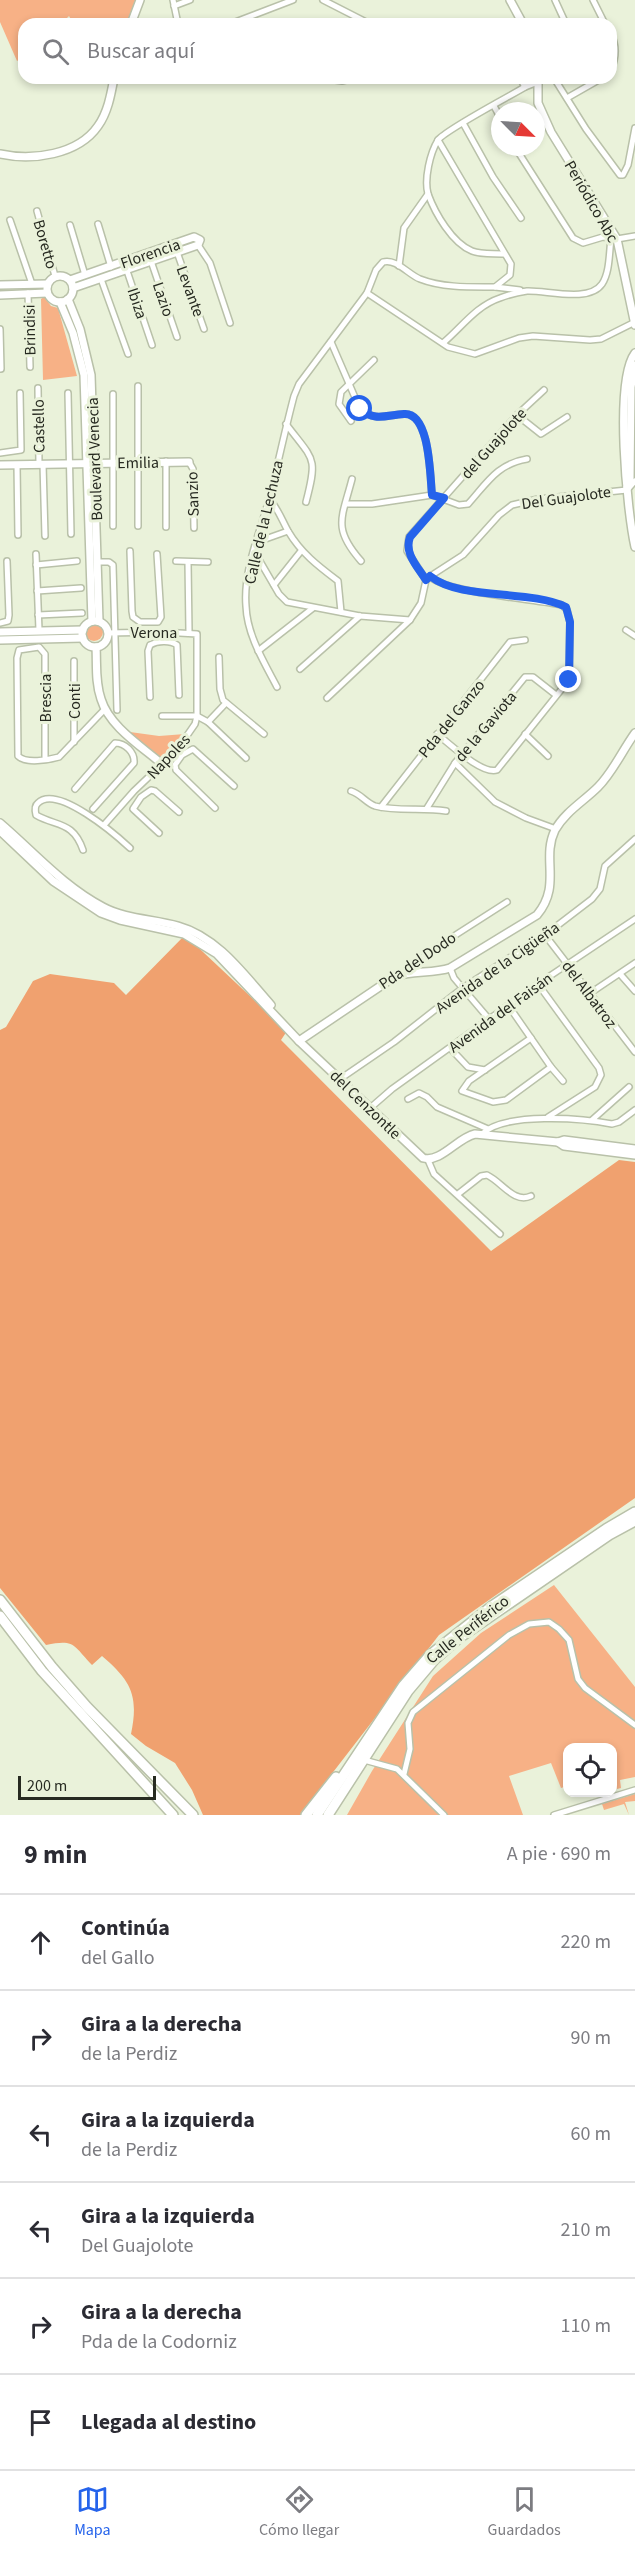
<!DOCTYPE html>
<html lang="es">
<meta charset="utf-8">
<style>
body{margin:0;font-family:"Source Sans 3",sans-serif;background:#f7f7f7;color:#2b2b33}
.controls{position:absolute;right:18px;bottom:18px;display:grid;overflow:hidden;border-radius:12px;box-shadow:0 3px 9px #0003}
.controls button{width:54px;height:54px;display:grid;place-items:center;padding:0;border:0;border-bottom:2px solid #e1e1e2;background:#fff;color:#2b2b33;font:30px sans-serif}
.compass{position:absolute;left:491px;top:102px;width:54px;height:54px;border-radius:50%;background:#fff;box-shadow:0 3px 9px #0003;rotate:114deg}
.scale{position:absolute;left:18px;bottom:15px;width:138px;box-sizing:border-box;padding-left:6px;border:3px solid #272a21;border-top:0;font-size:16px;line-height:21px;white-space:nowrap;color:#272a21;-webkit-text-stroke:4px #eaf2da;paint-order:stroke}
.stop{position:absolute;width:18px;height:18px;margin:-14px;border:4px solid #2563eb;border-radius:50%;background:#fff}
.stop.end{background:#2563eb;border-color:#fff;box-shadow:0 2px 6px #0008}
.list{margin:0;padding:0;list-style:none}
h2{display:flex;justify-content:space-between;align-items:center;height:78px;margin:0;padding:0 24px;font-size:26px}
h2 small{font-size:20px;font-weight:400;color:#7c7c81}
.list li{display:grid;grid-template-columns:39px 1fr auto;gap:18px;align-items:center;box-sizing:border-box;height:96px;padding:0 24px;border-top:2px solid #e1e1e2}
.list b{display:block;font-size:22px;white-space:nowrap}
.list p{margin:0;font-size:20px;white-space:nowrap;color:#7c7c81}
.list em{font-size:20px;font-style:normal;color:#7c7c81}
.icon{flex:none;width:33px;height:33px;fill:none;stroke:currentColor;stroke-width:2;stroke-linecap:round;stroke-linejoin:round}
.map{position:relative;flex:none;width:635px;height:1815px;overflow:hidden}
.search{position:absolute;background:#fff;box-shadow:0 3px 9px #0003;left:18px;right:18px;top:18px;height:66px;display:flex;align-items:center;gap:15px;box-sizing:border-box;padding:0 21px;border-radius:18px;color:#7c7c81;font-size:22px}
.sheet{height:654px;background:#fff}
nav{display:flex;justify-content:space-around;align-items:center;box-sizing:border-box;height:84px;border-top:2px solid #e1e1e2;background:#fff;font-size:16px;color:#7c7c81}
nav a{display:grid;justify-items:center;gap:3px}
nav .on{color:#2563eb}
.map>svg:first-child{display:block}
.green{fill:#f7b186}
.forest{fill:#f0a16f}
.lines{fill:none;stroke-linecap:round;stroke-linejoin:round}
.street-casing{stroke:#b9c1a9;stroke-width:8}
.secondary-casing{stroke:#b9c1a9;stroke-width:10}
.highway-casing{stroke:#b9c1a9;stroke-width:12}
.street{stroke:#fff;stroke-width:5}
.secondary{stroke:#fff;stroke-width:7}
.highway{stroke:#fff;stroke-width:9}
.route{stroke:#2563eb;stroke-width:8}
.labels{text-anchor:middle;stroke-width:6;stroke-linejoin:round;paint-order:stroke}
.street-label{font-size:16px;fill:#272a21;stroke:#eaf2da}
</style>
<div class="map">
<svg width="635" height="1815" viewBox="0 0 635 1815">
<rect width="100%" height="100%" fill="#eaf2da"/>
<g class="green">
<polygon points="0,0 137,0 128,24 74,24 69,16 61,24 24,24 24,56 17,61 0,22"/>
<polygon points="44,297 51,306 58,308 77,376 43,380 41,299"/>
<circle cx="94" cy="632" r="9"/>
<polygon points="130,732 159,736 185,734 161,759"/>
<polygon points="554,1585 635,1687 635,1777 620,1780 621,1788 617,1789 613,1777 612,1748 568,1748 567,1786 561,1788 551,1763 509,1776 523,1815 347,1815 372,1771 433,1676 481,1633"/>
<polygon points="635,1794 635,1801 625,1802 629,1815 624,1804 604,1810 602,1804"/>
</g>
<path class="forest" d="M185 935 287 1031 281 1040 491 1251 619 1160 635 1162V1498L439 1635 300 1815H203L192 1790 175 1763 146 1746 131 1734C139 1695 131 1681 102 1656L92 1665C73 1645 75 1639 46 1645L0 1588V1030L6 1027 33 981 50 974 114 983 126 995Z"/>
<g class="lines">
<g class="street-casing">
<g id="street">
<polyline points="173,0 178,24"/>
<polyline points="323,0 370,24"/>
<polyline points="555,0 566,24"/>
<polyline points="593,0 605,24"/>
<polyline points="174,6 190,0"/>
<polyline points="230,24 293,0"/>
<path d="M611 34C617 46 616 58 611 70"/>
<polyline points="322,78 342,81 354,78"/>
<polyline points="520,78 525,87 538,82"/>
<polyline points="554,78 586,129 620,175 623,175 628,165 635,128"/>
<polyline points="567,98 602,78"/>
<polyline points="494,106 500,117"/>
<polyline points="463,123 493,177 521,218"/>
<polyline points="515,147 573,238 583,243 603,237 617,239 635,236"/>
<polyline points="37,211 55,276"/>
<polyline points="10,220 32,284"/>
<polyline points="98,224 111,267"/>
<polyline points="70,225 85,275"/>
<polyline points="198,245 210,263 230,323"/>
<polyline points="177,252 204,329"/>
<path d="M504 254C494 253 482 255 472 251 452 243 435 213 428 194 424 179 430 153 438 140 445 130 510 96 525 87"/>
<polyline points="151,261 177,337"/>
<polyline points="124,262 152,345"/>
<polyline points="399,266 404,228 428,194"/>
<polyline points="101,279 128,354"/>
<polyline points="495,287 520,290"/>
<polyline points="28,293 30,367"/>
<polyline points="367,293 448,347 475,354 519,338 533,336 590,340 601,339 635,322"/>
<polyline points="0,329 1,369"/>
<path d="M331 342 360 409C375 422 386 415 404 414 430 412 430 476 432 495"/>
<path d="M443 343C462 327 476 306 500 298 508 295 519 292 527 291 546 290 589 303 602 284 610 272 609 253 611 239"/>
<polyline points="138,386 138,526"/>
<polyline points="38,388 39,464"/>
<polyline points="68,393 71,534"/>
<polyline points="517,415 541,434 567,417"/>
<polyline points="351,421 339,404 341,392 374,360"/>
<path d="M286 424C314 461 318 456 306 502"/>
<polyline points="0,453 21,450 20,393"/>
<polyline points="166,461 166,527"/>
<polyline points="189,462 193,469 194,528"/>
<polyline points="43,464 45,536"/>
<polyline points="17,465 18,535"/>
<path d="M352 479C342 518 332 528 361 561"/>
<path d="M269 498C278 509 282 520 288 531 301 553 318 566 338 581L341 612"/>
<path d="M346 504H372L432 495 459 505 468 504C487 483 497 464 527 459"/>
<polyline points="113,526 113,394"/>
<polyline points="257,542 288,531"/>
<polyline points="130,551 132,611 133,617 140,622 158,622 161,617 157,554"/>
<polyline points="254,551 279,594 287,602 360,616 410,620"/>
<polyline points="36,554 39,630"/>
<polyline points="176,561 208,562"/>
<polyline points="97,562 109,562 113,565 117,710"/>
<polyline points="188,562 189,632"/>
<polyline points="36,565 77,561"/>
<polyline points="429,577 463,555 499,515 512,505 538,499 627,490 635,481"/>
<path d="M430 577C450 593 532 599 562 605L567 610 570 622 569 680 497 770C482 775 450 744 437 734"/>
<polyline points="426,580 407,551 409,537 517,415 544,390"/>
<polyline points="274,585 301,551"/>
<polyline points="37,591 81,588"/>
<polyline points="38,615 82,613"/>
<polyline points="0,623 8,621 9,615 7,561"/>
<polyline points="626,630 635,636"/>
<polyline points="258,651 313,608"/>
<polyline points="219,657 220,689 223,700 264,734"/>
<polyline points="300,669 360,616"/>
<path d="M277 687C264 662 247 635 246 606 243 570 260 533 269 499 278 464 285 430 294 396L299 384 367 293 376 270 383 262C396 258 409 275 420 279 443 288 471 287 495 287L510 275 511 264 438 140"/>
<path d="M150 697 148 651 150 645C157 641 170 640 177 645L179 695"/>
<polyline points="327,698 410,620 421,603 426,580"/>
<polyline points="162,716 197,716 208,722 246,758"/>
<polyline points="208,722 226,703"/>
<polyline points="525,734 548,756"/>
<polyline points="74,742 74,661"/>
<path d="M45 759V654L39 647 19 650 17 658 18 756C26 764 48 760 59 757L105 709"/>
<polyline points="455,763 495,802 526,818 556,829"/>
<path d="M75 789 115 743C125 743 135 752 134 763L93 809"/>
<path d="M351 791C361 794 366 803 375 806 398 812 423 807 446 811"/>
<polyline points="381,807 510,642 525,640"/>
<polyline points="215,808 176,770 175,765 182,755 193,749 234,786"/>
<polyline points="427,808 455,763 525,677 533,677 556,695"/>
<polyline points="104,825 134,791 177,750 195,724 197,716 197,634 162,632 108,633"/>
<polyline points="159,833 133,809 141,797 151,790 155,791 179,812"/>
<path d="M83 850C73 821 57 827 36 815 35 811 34 806 38 803 57 784 116 835 130 848"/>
<polyline points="545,935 635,1052"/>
<polyline points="450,968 454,978 489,1019"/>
<polyline points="405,973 429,952 507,902"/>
<polyline points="620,974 635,991"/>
<polyline points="538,984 599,1068 601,1075 595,1087 548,1117"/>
<polyline points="589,994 635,963"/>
<polyline points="508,1005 551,1067 563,1081"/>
<polyline points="531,1038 469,1081 462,1091 493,1102 506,1100 551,1067"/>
<polyline points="450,1048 468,1067 485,1070"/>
<polyline points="340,1079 394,1042 464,987 545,935 592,899 600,889 605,866 635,839"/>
<polyline points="408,1099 419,1093 427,1097 437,1107 488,1129"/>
<polyline points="369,1109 392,1089 538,984 635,919"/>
<polyline points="592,1120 629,1087"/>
<path d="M482 1134C504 1112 582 1118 612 1124L619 1122 635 1110"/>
<polyline points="428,1160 434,1174 500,1234"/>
<path d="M458 1194 481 1176 487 1175C502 1182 514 1204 531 1196"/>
<polyline points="364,1760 397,1769 444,1815"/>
<polyline points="404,1774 410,1749 408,1723 413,1712 509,1635 529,1624 549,1622 559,1629 569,1640 578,1679 585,1688 635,1725"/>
<polyline points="554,1815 635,1790"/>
</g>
</g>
<g class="secondary-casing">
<g id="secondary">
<polyline points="510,0 523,24"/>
<polyline points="131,24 140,0"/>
<polyline points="538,78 538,103 551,132 617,239 635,325"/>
<path d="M0 154C32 161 78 155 98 126 108 112 111 94 114 78"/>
<circle cx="60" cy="289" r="13"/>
<polyline points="70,280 194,237 200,240 198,245 73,288"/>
<polyline points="0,285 47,284"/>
<polyline points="0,295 47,293"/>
<polyline points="68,299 80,329 91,375 99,621"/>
<polyline points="60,302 73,333 84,375 92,621"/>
<path d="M635 353C614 381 627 511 635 547"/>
<polyline points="0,465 189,462"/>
<polyline points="627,487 630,481 631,387 635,365"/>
<circle cx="95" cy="634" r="13"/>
<polyline points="0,632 83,630"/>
<polyline points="0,640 83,638"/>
<path d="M96 647C97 664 95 682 101 699 109 726 141 746 162 764"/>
<path d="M0 823C34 852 63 886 103 907 125 919 154 919 178 926 218 937 245 976 271 1005"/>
<path d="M0 831 53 881 101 913 120 920 184 934 217 954 299 1041 423 1158C441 1163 457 1138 475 1134L558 1142 564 1140 635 1149"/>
<path d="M299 1041 394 977C412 970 432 974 450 968L537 915C562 885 541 859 555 830 565 812 584 801 598 787 613 772 622 751 635 733"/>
<polyline points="558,1142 564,1146 635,1155"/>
</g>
</g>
<g class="highway-casing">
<g id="highway">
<polyline points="0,1600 52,1667 87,1707 193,1815"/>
<polyline points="0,1616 42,1671 173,1815"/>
<polyline points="306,1815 336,1777"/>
<polyline points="317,1815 403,1686 430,1655 492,1606 606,1529 635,1512"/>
<polyline points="328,1815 408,1691 435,1659 459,1638 609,1535 635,1521"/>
</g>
</g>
<use href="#street" class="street"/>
<use href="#secondary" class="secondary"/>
<use href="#highway" class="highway"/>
</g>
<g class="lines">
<path class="route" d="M360 409C375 422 386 415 404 414 430 412 430 476 432 495L444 498 410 537C404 553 417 566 426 580L430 576C461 601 529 589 566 607L570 622 569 680"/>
</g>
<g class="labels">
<g class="street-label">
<text transform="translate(592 201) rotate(60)" y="6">Periódico Abc</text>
<text transform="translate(46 244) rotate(74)" y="6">Boretto</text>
<text transform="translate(150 253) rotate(-19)" y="6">Florencia</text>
<text transform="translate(191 291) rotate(70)" y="6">Levante</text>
<text transform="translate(164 299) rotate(71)" y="6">Lazio</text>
<text transform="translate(138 303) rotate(71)" y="6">Ibiza</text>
<text transform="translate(29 330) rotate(-91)" y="6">Brindisi</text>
<text transform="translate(38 426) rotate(-91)" y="6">Castello</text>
<text transform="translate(493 443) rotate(-48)" y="6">del Guajolote</text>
<text transform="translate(94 459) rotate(-92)" y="6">Boulevard Venecia</text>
<text transform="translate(138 462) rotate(-1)" y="6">Emilia</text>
<text transform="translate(192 494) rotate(-92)" y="6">Sanzio</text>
<text transform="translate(566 497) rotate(-8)" y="6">Del Guajolote</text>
<text transform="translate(263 522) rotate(-77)" y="6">Calle de la Lechuza</text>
<text x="154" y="638">Verona</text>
<text transform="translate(45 698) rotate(-90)" y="6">Brescia</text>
<text transform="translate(74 701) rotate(-90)" y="6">Conti</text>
<text transform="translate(451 718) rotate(-51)" y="6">Pda del Ganzo</text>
<text transform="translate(485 726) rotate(-50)" y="6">de la Gaviota</text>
<text transform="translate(168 756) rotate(-47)" y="6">Napoles</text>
<text transform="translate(417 960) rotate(-34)" y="6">Pda del Dodo</text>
<text transform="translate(497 967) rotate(-35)" y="6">Avenida de la Cigüeña</text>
<text transform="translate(590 994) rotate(53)" y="6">del Albatroz</text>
<text transform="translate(500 1012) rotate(-36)" y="6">Avenida del Faisán</text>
<text transform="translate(366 1104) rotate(44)" y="6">del Cenzontle</text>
<text transform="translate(467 1629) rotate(-38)" y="6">Calle Periférico</text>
</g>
</g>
</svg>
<div class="controls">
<button><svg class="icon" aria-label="locate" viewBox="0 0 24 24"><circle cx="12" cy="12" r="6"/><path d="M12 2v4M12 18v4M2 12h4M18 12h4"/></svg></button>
</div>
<svg class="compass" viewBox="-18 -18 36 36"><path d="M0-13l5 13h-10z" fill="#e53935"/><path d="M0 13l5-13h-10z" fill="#7c7c81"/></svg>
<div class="scale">200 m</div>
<div class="stop" style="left:360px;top:409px"></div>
<div class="stop end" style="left:569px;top:680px"></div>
<div class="search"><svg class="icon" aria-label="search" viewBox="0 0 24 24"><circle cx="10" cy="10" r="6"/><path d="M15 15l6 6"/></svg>Buscar aquí</div>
</div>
<section class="sheet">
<h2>9 min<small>A pie · 690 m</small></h2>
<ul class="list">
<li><svg class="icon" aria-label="ahead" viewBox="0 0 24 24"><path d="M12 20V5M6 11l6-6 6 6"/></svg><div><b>Continúa</b><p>del Gallo</p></div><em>220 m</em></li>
<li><svg class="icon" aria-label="right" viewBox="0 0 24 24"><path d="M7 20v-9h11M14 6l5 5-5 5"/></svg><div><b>Gira a la derecha</b><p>de la Perdiz</p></div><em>90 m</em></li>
<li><svg class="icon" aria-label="left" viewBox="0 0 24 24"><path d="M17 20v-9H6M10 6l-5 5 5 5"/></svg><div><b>Gira a la izquierda</b><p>de la Perdiz</p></div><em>60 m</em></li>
<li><svg class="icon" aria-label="left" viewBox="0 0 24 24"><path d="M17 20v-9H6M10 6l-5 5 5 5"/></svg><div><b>Gira a la izquierda</b><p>Del Guajolote</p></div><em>210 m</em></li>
<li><svg class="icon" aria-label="right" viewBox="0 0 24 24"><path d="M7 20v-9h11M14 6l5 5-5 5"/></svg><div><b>Gira a la derecha</b><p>Pda de la Codorniz</p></div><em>110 m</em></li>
<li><svg class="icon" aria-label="arrive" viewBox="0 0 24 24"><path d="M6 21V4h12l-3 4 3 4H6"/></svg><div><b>Llegada al destino</b></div></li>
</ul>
</section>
<nav>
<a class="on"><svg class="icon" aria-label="map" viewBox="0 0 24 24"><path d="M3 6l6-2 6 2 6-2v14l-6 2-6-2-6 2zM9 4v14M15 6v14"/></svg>Mapa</a>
<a><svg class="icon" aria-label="directions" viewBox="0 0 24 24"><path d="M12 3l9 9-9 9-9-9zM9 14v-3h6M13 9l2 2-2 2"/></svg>Cómo llegar</a>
<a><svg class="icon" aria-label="saved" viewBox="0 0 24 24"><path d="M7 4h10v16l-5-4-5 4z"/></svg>Guardados</a>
</nav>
